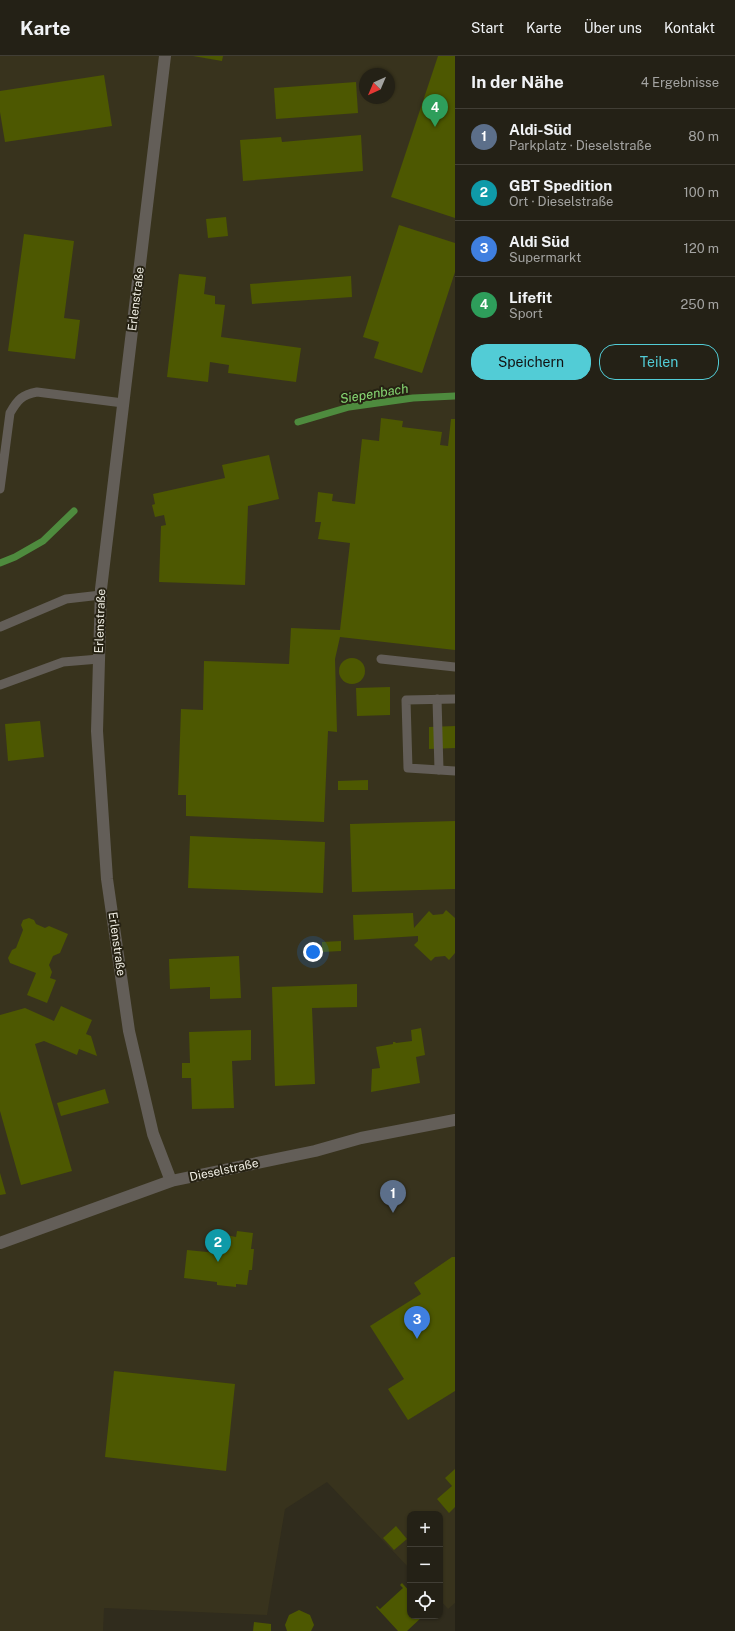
<!DOCTYPE html>
<html lang="de">
<meta charset="utf-8">
<style>
body{margin:0;font-family:"Public Sans",sans-serif;background:#2c291f;color:#f1f3f6}
.controls{position:absolute;right:12px;bottom:12px;display:grid;overflow:hidden;border-radius:8px;box-shadow:0 1px 3px #0004}
.controls button{width:36px;height:36px;display:grid;place-items:center;padding:0;border:0;border-bottom:1px solid #413e35;background:#242116;color:#f1f3f6;font:20px sans-serif}
.compass{position:absolute;left:359px;top:12px;width:36px;height:36px;border-radius:50%;background:#242116;box-shadow:0 1px 3px #0004;rotate:224deg}
.you{position:absolute;left:313px;top:896px;width:14px;height:14px;margin:-10px;border:3px solid #fff;border-radius:50%;background:#1a73e8;box-shadow:0 0 0 6px #1a73e833}
.badge{display:grid;place-items:center;width:26px;height:26px;border-radius:50%;background:#52ccd6;color:#fff;font-size:13px;font-weight:700}
.pin{position:absolute;translate:-50% -33px;filter:drop-shadow(0 1px 2px #0008)}
.pin::after{content:'';position:absolute;top:21px;width:14px;height:12px;background:inherit;clip-path:polygon(0 0,100% 0,50% 100%)}
.list{margin:0;padding:0;list-style:none}
h2{display:flex;justify-content:space-between;align-items:center;height:52px;margin:0;padding:0 16px;font-size:17px}
h2 small{font-size:13px;font-weight:400;color:#a3a3a1}
.list li{display:grid;grid-template-columns:26px 1fr auto;gap:12px;align-items:center;box-sizing:border-box;height:56px;padding:0 16px;border-top:1px solid #413e35}
.list b{display:block;font-size:15px;white-space:nowrap}
.list p{margin:0;font-size:13px;white-space:nowrap;color:#a3a3a1}
.list em{font-size:13px;font-style:normal;color:#a3a3a1}
.actions{display:flex;gap:8px;padding:12px 16px}
.actions a{flex:1;padding:9px 0;border:1px solid #52ccd6;border-radius:16px;text-align:center;font-size:14px;color:#52ccd6}
.actions .main{background:#52ccd6;color:#111}
.icon{flex:none;width:22px;height:22px;fill:none;stroke:currentColor;stroke-width:2;stroke-linecap:round;stroke-linejoin:round}
.map{position:relative;flex:none;width:455px;height:1575px;overflow:hidden}
header{display:flex;align-items:center;gap:24px;box-sizing:border-box;height:56px;padding:0 20px;background:#242116;border-bottom:1px solid #413e35}
header strong{font-size:19px}
nav{display:flex;gap:22px;margin-inline-start:auto;font-size:14px}
main{display:flex}
aside{flex:1;background:#242116}
.map>svg:first-child{display:block}
.built{fill:#38331d;fill-rule:evenodd}
.lines{fill:none;stroke-linecap:round;stroke-linejoin:round}
.stream{stroke:#4e8b3e;stroke-width:7}
.building{fill:#4d5801}
.lane{stroke:#635e58;stroke-width:9}
.street{stroke:#635e58;stroke-width:12}
.labels{text-anchor:middle;stroke-width:4;stroke-linejoin:round;paint-order:stroke}
.street-label{font-size:12px;fill:#f0eee4;stroke:#262213}
.water-label{font-size:13px;font-style:italic;fill:#87d873;stroke:#262213}
</style>
<header>
<strong>Karte</strong>
<nav><a>Start</a><a>Karte</a><a>Über uns</a><a>Kontakt</a></nav>
</header>
<main>
<div class="map">
<svg width="455" height="1575" viewBox="0 0 455 1575">
<rect width="100%" height="100%" fill="#302c1d"/>
<path class="built" d="M0 0H455V1547L448 1553 440 1544V1458H410V1513L327 1426 285 1453 267 1559 104 1552 103 1575H0ZM365 18H389V42H365Z"/>
<g class="lines">
<g class="stream">
<polyline points="298,366 349,351 413,342 455,340"/>
<polyline points="0,507 15,501 43,485 74,455"/>
</g>
</g>
<g class="building">
<polygon points="193,0 223,0 222,5"/>
<polygon points="438,0 455,0 455,162 391,141"/>
<polygon points="104,19 112,70 5,86 0,56 0,35"/>
<polygon points="356,26 358,57 276,63 274,32"/>
<polygon points="361,79 363,115 243,125 240,84 281,81 282,86"/>
<polygon points="226,161 228,180 208,182 206,163"/>
<polygon points="399,169 455,187 455,216 422,317 374,302 379,286 363,281"/>
<polygon points="24,178 74,185 64,262 80,264 75,303 8,295"/>
<polygon points="179,218 206,221 204,238 215,240 215,248 225,249 221,281 301,292 296,326 228,317 229,309 210,306 208,326 167,321"/>
<polygon points="351,220 352,241 252,248 250,228"/>
<polygon points="381,362 403,365 402,371 442,376 440,389 448,390 451,363 455,363 455,594 340,581 335,603 337,676 328,675 324,766 186,760 186,739 178,739 181,653 203,654 204,605 289,608 291,572 340,574 350,487 318,483 321,466 315,466 318,436 333,438 332,445 355,448 362,383 379,385"/>
<polygon points="269,399 279,443 248,450 245,529 159,526 161,470 166,469 164,459 155,461 152,449 155,448 153,438 225,422 222,409"/>
<circle cx="352" cy="615" r="13"/>
<polygon points="390,631 390,659 357,660 356,632"/>
<polygon points="40,665 44,701 8,705 5,668"/>
<polygon points="455,670 455,692 429,693 429,671"/>
<polygon points="368,724 368,734 338,734 338,725"/>
<polygon points="455,765 455,833 352,836 350,768"/>
<polygon points="190,780 325,786 323,837 188,832"/>
<polygon points="446,854 455,862 455,897 449,904 445,900 435,901 431,905 414,889 418,885 418,880 354,884 353,859 413,857 414,872 429,855 433,859 443,858"/>
<polygon points="29,862 34,864 36,868 45,872 49,870 68,878 60,897 53,900 49,909 52,916 50,922 56,924 47,947 27,939 36,917 10,907 8,902 12,894 16,892 23,874 21,869 23,864"/>
<polygon points="341,885 341,895 322,896 322,886"/>
<polygon points="239,900 241,942 210,943 210,931 170,933 169,903"/>
<polygon points="357,928 357,951 312,952 315,1028 275,1030 272,931"/>
<polygon points="61,950 92,964 86,978 91,980 97,1000 79,993 77,999 44,985 35,988 72,1115 21,1129 0,1055 0,959 25,952 54,965"/>
<polygon points="421,972 425,999 416,1001 420,1027 371,1036 372,1013 380,1012 376,991 393,988 393,986 395,986 396,987 412,985 411,974"/>
<polygon points="251,974 251,1004 232,1005 234,1052 192,1053 191,1022 182,1022 182,1007 190,1007 189,976"/>
<polygon points="105,1033 109,1047 61,1060 57,1047"/>
<polygon points="0,1117 6,1138 0,1139"/>
<polygon points="237,1175 253,1177 251,1193 254,1193 252,1214 249,1214 247,1229 236,1228 236,1231 217,1229 217,1226 184,1222 187,1194 217,1197 219,1183 225,1183 226,1179 236,1181"/>
<polygon points="452,1201 455,1201 455,1335 408,1364 388,1333 404,1323 370,1270 421,1238 414,1227"/>
<polygon points="114,1315 235,1328 226,1415 105,1401"/>
<polygon points="455,1413 455,1451 449,1457 437,1443 452,1430 445,1422"/>
<polygon points="396,1470 407,1483 394,1494 383,1482"/>
<polygon points="402,1527 410,1536 410,1560 423,1560 407,1575 398,1575 376,1551 377,1550 380,1553 403,1532 400,1529"/>
<polygon points="299,1554 310,1559 314,1569 311,1575 287,1575 285,1569 289,1559"/>
<polygon points="254,1566 271,1568 271,1575 253,1575"/>
</g>
<g class="lines">
<g class="lane">
<path d="M0 433 10 357C18 343 22 339 37 336L123 347"/>
<polyline points="0,571 66,543 101,539"/>
<polyline points="381,603 455,611"/>
<polyline points="0,629 63,606 99,603"/>
<polyline points="437,643 439,714"/>
<polyline points="455,643 406,644 408,712 455,715"/>
</g>
<g class="street">
<polyline points="165,0 101,533 97,675 107,823 129,975 153,1078 171,1125"/>
<polyline points="0,1187 171,1125 315,1095 361,1082 455,1064"/>
</g>
</g>
<g class="labels">
<g class="street-label">
<text transform="translate(136 243) rotate(-83)" y="4">Erlenstraße</text>
<text transform="translate(100 565) rotate(-88)" y="4">Erlenstraße</text>
<text transform="translate(117 888) rotate(82)" y="4">Erlenstraße</text>
<text transform="translate(224 1114) rotate(-12)" y="4">Dieselstraße</text>
</g>
<g class="water-label">
<text transform="translate(374 337) rotate(-9)" y="5">Siepenbach</text>
</g>
</g>
</svg>
<div class="controls">
<button>+</button>
<button>−</button>
<button><svg class="icon" aria-label="locate" viewBox="0 0 24 24"><circle cx="12" cy="12" r="6"/><path d="M12 2v4M12 18v4M2 12h4M18 12h4"/></svg></button>
</div>
<svg class="compass" viewBox="-18 -18 36 36"><path d="M0-13l5 13h-10z" fill="#e53935"/><path d="M0 13l5-13h-10z" fill="#a3a3a1"/></svg>
<div class="you"></div>
<div class="pin badge" style="left:393px;top:1157px;background:#5c6f8a">1</div>
<div class="pin badge" style="left:218px;top:1206px;background:#0f9aa8">2</div>
<div class="pin badge" style="left:417px;top:1283px;background:#3f7fe0">3</div>
<div class="pin badge" style="left:435px;top:71px;background:#2e9e5b">4</div>
</div>
<aside>
<h2>In der Nähe<small>4 Ergebnisse</small></h2>
<ul class="list">
<li><span class="badge" style="background:#5c6f8a">1</span><div><b>Aldi-Süd</b><p>Parkplatz · Dieselstraße</p></div><em>80 m</em></li>
<li><span class="badge" style="background:#0f9aa8">2</span><div><b>GBT Spedition</b><p>Ort · Dieselstraße</p></div><em>100 m</em></li>
<li><span class="badge" style="background:#3f7fe0">3</span><div><b>Aldi Süd</b><p>Supermarkt</p></div><em>120 m</em></li>
<li><span class="badge" style="background:#2e9e5b">4</span><div><b>Lifefit</b><p>Sport</p></div><em>250 m</em></li>
</ul>
<div class="actions"><a class="main">Speichern</a><a>Teilen</a></div>
</aside>
</main>
